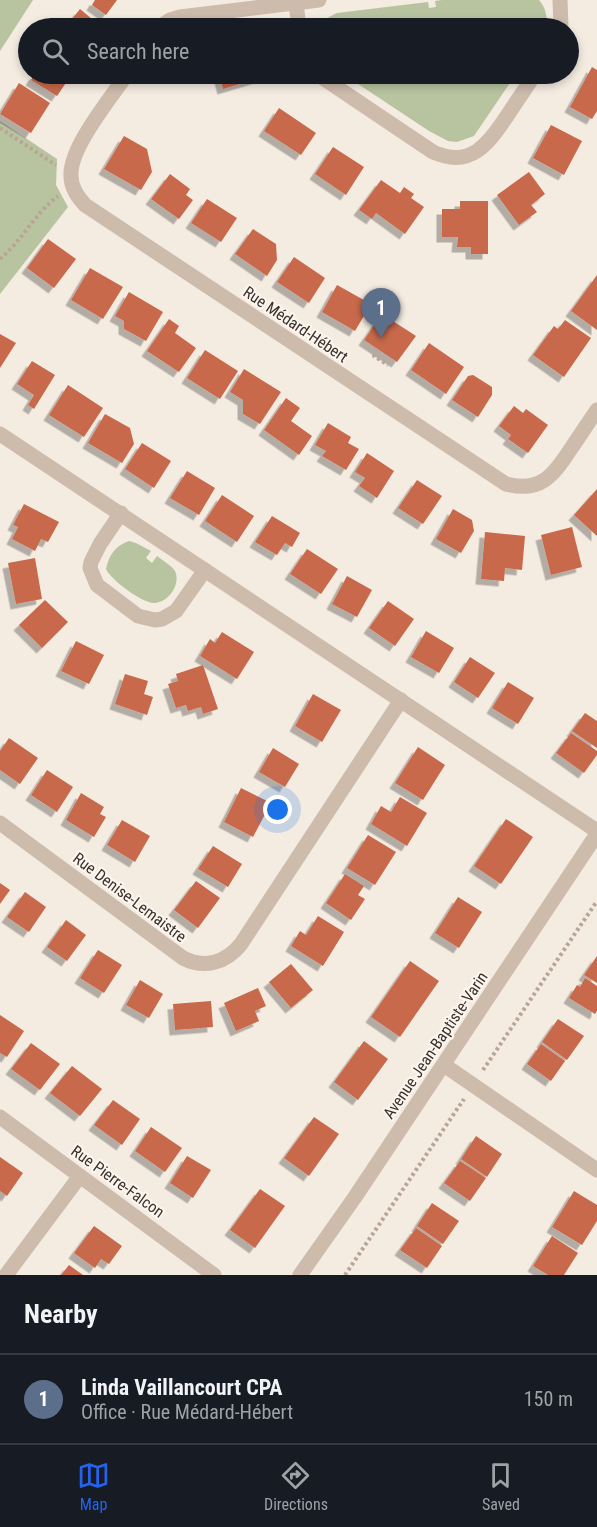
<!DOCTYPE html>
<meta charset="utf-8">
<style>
body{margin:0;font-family:"Roboto Condensed",sans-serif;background:#242831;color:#f1f3f6}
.you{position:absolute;left:278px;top:810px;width:21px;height:21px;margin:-15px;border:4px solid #fff;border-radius:50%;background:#1a73e8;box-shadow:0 0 0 9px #1a73e833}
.badge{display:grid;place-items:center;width:39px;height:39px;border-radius:50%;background:#2563eb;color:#fff;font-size:20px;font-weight:700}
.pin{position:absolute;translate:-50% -50px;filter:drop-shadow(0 2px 3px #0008)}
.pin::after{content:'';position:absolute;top:32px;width:21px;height:18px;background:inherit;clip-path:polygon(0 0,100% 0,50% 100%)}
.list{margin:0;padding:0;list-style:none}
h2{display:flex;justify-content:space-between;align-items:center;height:78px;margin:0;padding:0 24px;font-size:26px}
h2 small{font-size:20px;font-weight:400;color:#9ea1a6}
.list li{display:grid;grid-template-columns:39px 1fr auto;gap:18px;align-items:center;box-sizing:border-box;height:90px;padding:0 24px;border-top:2px solid #363941}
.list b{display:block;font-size:22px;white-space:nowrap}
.list p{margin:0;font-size:20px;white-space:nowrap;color:#9ea1a6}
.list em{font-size:20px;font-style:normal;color:#9ea1a6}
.icon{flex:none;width:33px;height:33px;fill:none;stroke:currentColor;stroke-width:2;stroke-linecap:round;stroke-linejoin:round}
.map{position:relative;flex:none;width:597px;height:1275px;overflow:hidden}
.search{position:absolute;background:#171b24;box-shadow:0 3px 9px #0003;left:18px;right:18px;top:18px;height:66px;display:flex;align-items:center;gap:15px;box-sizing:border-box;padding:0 21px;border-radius:33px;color:#9ea1a6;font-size:22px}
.sheet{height:168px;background:#171b24}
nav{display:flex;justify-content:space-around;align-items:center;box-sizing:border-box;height:84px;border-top:2px solid #363941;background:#171b24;font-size:16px;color:#9ea1a6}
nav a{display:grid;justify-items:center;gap:3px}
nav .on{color:#2563eb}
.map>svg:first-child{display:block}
.green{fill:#b8c4a0}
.building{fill:#c8694b;filter:url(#shadow)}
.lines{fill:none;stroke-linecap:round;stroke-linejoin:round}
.path{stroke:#b9a596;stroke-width:4;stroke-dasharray:3 3;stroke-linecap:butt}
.minor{stroke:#cdbbac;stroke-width:15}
.labels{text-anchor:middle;stroke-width:4.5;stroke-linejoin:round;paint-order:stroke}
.street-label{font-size:16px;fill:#3b302b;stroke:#fbf5ee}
</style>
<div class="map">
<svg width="597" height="1275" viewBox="0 0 597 1275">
<defs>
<filter id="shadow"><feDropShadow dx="-5.5" dy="5.5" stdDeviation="0" flood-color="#0004"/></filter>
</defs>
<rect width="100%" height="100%" fill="#f4ebe1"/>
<g class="green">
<polygon points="0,0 33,0 0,51"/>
<path d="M442 0H539C546 8 548 18 546 28H320L329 17 337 13 428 2 429 8 436 7 435 1Z"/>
<polygon points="343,74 516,74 474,136 457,142 448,141 429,131"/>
<polygon points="0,121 57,159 56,185 68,207 0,294"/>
<path d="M129 541 136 543 151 551 146 558 152 563 157 556C163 561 171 565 175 571 181 584 169 602 155 603 143 604 111 580 106 569 109 555 115 546 129 541Z"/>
</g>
<g class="building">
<polygon points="95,0 117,0 106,15 92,5"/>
<polygon points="80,9 98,24 94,28 65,28"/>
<polygon points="592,67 597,70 597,111 592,119 570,107"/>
<polygon points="35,74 72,74 57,96 31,80"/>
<polygon points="219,74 259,74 260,78 223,89"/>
<polygon points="19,83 50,103 31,133 0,114"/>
<polygon points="279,108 316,133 301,155 264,131"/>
<polygon points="551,125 582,141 564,175 533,158"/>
<polygon points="124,136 147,149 152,172 141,190 104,169"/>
<polygon points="333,147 364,167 346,195 315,174"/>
<polygon points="529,172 545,194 531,205 537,212 519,225 497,195"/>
<polygon points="170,174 190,189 186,195 193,200 179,219 151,199"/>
<polygon points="381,180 400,193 404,187 414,194 411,198 424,207 405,234 376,213 372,219 359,210"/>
<polygon points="207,199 237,218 221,242 191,223"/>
<polygon points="460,201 488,201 488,254 471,254 471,247 457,247 458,237 442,237 442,209 460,209"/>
<polygon points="253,229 276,244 277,260 267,276 235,254"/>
<polygon points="48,239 76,259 54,288 27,268"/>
<polygon points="294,257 325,278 309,303 277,282"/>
<polygon points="90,268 123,287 103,319 71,300"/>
<polygon points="597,275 597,330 571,311"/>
<polygon points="337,285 371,304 355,331 322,312"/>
<polygon points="129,292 163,312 146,341 124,329 124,321 115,316"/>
<polygon points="382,314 416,336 397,362 364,340"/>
<polygon points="169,319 179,326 175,333 196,348 179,372 147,351"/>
<polygon points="565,320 591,338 564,377 533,355 554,326 558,329"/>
<polygon points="0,334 16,343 0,368"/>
<polygon points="429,343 464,367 446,394 411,370"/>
<polygon points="205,350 238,371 220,399 187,378"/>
<polygon points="32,361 55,375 34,409 28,405 34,395 17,384"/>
<polygon points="244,369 281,392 260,424 243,414 243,400 230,392"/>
<polygon points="473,375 492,387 492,395 478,417 452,400 468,376"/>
<polygon points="68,385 103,408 84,437 49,415"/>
<polygon points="286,398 300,408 291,421 312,436 299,455 264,430"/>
<polygon points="514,406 523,413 526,409 548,425 528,453 508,439 511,435 499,426"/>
<polygon points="105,414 130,428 134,444 122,463 88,443"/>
<polygon points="328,423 351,437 348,443 359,449 346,470 322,456 326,451 315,445"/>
<polygon points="142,443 171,461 154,488 125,469"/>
<polygon points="367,453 394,471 377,498 359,486 365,478 355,472"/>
<polygon points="187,471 215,488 199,515 170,498"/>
<polygon points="417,480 442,496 423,524 398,508"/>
<polygon points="597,489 597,536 574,515"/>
<polygon points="222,495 254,516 237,542 205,521"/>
<polygon points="24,504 59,522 48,542 41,539 35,551 12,539 18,527 13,525"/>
<polygon points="453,509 472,520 474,531 461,553 436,539"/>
<polygon points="272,516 300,533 292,547 285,543 277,555 255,542"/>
<polygon points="572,527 582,567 551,575 541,535"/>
<polygon points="485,532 525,536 522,570 505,568 504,581 481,579"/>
<polygon points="307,549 338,569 321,594 290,574"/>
<polygon points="35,558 42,599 16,604 8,563"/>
<polygon points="347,576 372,590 357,617 332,604"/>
<polygon points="45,600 68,622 42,648 19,625"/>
<polygon points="388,601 414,619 395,646 369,628"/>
<polygon points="426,631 454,648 439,673 411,657"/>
<polygon points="222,632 254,652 237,679 200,656 210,639 215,643"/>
<polygon points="76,641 104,655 89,684 61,671"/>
<polygon points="470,657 495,673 478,698 454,682"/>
<polygon points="203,665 218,709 203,714 201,707 188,711 186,705 176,708 168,684 178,681 176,674"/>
<polygon points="125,674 148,681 144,694 153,697 147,715 115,704"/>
<polygon points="508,682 534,698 518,724 492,708"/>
<polygon points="313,694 341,710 322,742 295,726"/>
<polygon points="585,713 597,721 597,748 572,731"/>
<polygon points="571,733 597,751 597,755 584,773 556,753"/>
<polygon points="9,738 38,758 20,784 0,770 0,751"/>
<polygon points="418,747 445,765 423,800 395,783"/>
<polygon points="273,748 299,764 285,787 259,772"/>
<polygon points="47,770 73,787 57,812 31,795"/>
<polygon points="241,788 271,803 253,837 224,822"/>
<polygon points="81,793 104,807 100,814 106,817 94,837 66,820"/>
<polygon points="400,797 427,813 407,846 371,824 381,806 391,812"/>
<polygon points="506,819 533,837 501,884 474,866"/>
<polygon points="122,820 150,836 135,862 107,845"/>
<polygon points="368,835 396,852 375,885 347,868"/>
<polygon points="213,846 242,864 228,887 198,869"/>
<polygon points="345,874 364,886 358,895 365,899 351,920 326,903"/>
<polygon points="196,881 220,898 198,928 174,910"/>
<polygon points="0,883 10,890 0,904"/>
<polygon points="25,892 46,907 29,932 7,917"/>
<polygon points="458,897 482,912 459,948 435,933"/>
<polygon points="318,916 344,932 323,966 291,946 300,931 306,935"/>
<polygon points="66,920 86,935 67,961 47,947"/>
<polygon points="98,950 122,965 104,993 80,978"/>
<polygon points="597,956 597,983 584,975"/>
<polygon points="410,961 439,981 400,1037 371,1017"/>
<polygon points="291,964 313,990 291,1008 269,982"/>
<polygon points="585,978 597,986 597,1011 595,1014 569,998 577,985 580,987"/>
<polygon points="140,980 163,994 149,1018 126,1005"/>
<polygon points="258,988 266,1006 255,1011 259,1021 236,1031 224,1003"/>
<polygon points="211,1001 213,1027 175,1030 173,1004"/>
<polygon points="0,1015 24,1031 7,1057 0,1053"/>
<polygon points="558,1019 584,1036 567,1060 542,1042"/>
<polygon points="364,1041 388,1059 358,1100 334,1082"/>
<polygon points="31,1043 60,1064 40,1090 11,1069"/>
<polygon points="541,1044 565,1061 551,1081 527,1064"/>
<polygon points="72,1066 102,1089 80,1116 50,1093"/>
<polygon points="113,1100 140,1119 122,1145 94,1125"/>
<polygon points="314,1117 339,1134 309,1176 284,1158"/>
<polygon points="151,1127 182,1148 165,1172 135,1151"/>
<polygon points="476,1136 502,1154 487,1177 461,1159"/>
<polygon points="187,1156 211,1170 193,1198 170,1183"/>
<polygon points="0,1157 23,1173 7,1196 0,1191"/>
<polygon points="460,1161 486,1178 470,1201 444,1183"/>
<polygon points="260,1189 285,1206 255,1248 230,1230"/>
<polygon points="574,1191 597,1205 597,1221 582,1245 552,1227"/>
<polygon points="432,1203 459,1221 443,1244 417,1226"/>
<polygon points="94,1226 122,1246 109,1264 101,1259 95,1268 74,1253"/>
<polygon points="416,1228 442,1246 427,1268 400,1250"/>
<polygon points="552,1236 578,1253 564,1275 548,1275 533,1266"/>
<polygon points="69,1265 83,1275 61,1275"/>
</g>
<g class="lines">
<g class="path">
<polyline points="0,128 56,165"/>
<path d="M0 259C22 241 35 213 58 196"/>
<polyline points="378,349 374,356 388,365"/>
<polyline points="483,1070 597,901"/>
<polyline points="345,1275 464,1099"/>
</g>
<g class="minor">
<polyline points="560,0 561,28"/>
<polyline points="296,3 299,28"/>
<polyline points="158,28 170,20 180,17 319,0"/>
<path d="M127 74C111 98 69 148 71 176 71 188 78 197 85 205L506 484C540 493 553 476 570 450 579 437 588 423 597 410"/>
<path d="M317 74 433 152C471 169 488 144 507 116 516 102 526 88 535 74"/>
<polyline points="0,434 597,831"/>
<polyline points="121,513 100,544 91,562 90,568 97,585 138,616 155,620 162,619 176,611 205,570"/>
<path d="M0 823 183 958C204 969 226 963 241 944L401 700"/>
<polyline points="444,1065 597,1170"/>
<polyline points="0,1117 214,1275"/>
<polyline points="6,1275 80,1176"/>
<polyline points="300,1275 355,1197 597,834"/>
</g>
</g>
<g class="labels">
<g class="street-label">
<text transform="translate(296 324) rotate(34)" y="6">Rue Médard-Hébert</text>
<text transform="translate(130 897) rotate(37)" y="6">Rue Denise-Lemaistre</text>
<text transform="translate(435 1045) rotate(-56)" y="6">Avenue Jean-Baptiste-Varin</text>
<text transform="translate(118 1181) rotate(36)" y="6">Rue Pierre-Falcon</text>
</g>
</g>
</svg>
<div class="you"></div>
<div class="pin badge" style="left:381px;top:338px;background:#5c6f8a">1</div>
<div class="search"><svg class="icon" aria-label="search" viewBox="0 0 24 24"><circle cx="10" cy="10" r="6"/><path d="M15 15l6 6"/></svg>Search here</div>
</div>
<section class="sheet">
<h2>Nearby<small></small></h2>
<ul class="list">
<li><span class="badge" style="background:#5c6f8a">1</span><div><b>Linda Vaillancourt CPA</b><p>Office · Rue Médard-Hébert</p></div><em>150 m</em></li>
</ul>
</section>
<nav>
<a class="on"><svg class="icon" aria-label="map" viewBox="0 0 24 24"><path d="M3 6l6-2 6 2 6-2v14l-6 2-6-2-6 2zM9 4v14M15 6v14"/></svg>Map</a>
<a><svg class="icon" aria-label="directions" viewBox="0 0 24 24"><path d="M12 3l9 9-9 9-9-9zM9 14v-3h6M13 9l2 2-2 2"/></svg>Directions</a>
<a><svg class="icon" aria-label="saved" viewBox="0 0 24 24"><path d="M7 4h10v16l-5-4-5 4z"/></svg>Saved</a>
</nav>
